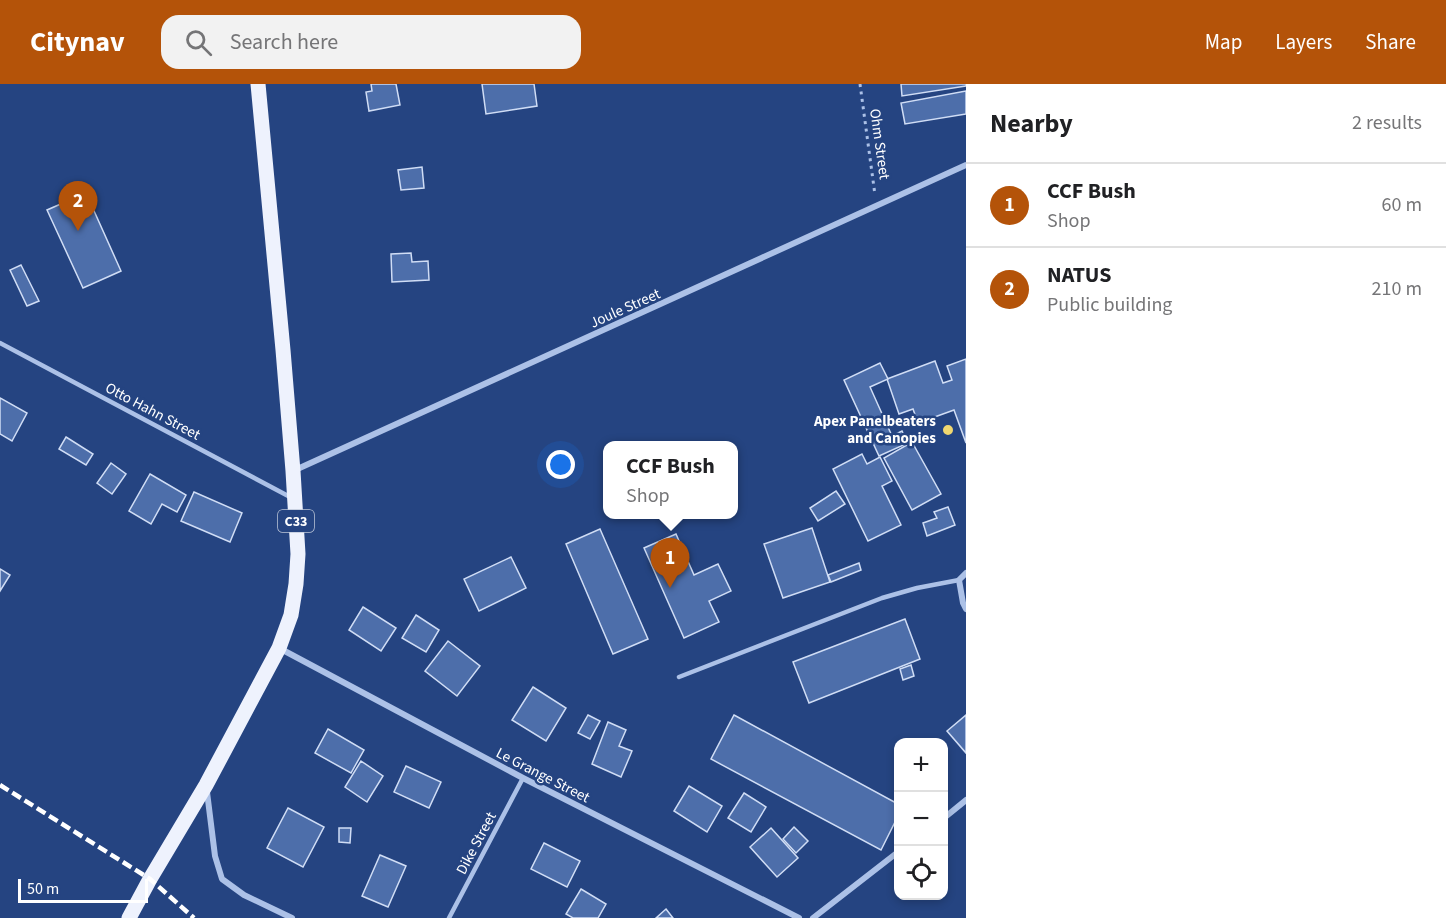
<!DOCTYPE html>
<meta charset="utf-8">
<style>
body{margin:0;font-family:"Source Sans 3",sans-serif;background:#f2f2f2;color:#202124}
.controls{position:absolute;right:18px;bottom:18px;display:grid;overflow:hidden;border-radius:12px;box-shadow:0 3px 9px #0003}
.controls button{width:54px;height:54px;display:grid;place-items:center;padding:0;border:0;border-bottom:2px solid #e0e0e0;background:#fff;color:#202124;font:30px sans-serif}
.scale{position:absolute;left:18px;bottom:15px;width:130px;box-sizing:border-box;padding-left:6px;border:3px solid #fff;border-top:0;font-size:16px;line-height:21px;white-space:nowrap;color:#fff;-webkit-text-stroke:4px #254481;paint-order:stroke}
.you{position:absolute;left:561px;top:381px;width:21px;height:21px;margin:-15px;border:4px solid #fff;border-radius:50%;background:#1a73e8;box-shadow:0 0 0 9px #1a73e833}
.badge{display:grid;place-items:center;width:39px;height:39px;border-radius:50%;background:#b45309;color:#fff;font-size:20px;font-weight:700}
.pin{position:absolute;translate:-50% -50px;filter:drop-shadow(0 2px 3px #0008)}
.pin::after{content:'';position:absolute;top:32px;width:21px;height:18px;background:inherit;clip-path:polygon(0 0,100% 0,50% 100%)}
.popup{position:absolute;left:603px;top:357px;width:135px;height:78px;box-sizing:border-box;display:grid;place-content:center;border-radius:12px;background:#fff;filter:drop-shadow(0 2px 4px #0005);font-size:20px;white-space:nowrap;color:#757577}
.popup b{font-size:22px;color:#202124}
.popup::after{content:'';position:absolute;left:50%;top:100%;margin-left:-12px;border:12px solid transparent;border-top-color:#fff}
.list{margin:0;padding:0;list-style:none}
h2{display:flex;justify-content:space-between;align-items:center;height:78px;margin:0;padding:0 24px;font-size:26px}
h2 small{font-size:20px;font-weight:400;color:#757577}
.list li{display:grid;grid-template-columns:39px 1fr auto;gap:18px;align-items:center;box-sizing:border-box;height:84px;padding:0 24px;border-top:2px solid #e0e0e0}
.list b{display:block;font-size:22px;white-space:nowrap}
.list p{margin:0;font-size:20px;white-space:nowrap;color:#757577}
.list em{font-size:20px;font-style:normal;color:#757577}
.icon{flex:none;width:33px;height:33px;fill:none;stroke:currentColor;stroke-width:2;stroke-linecap:round;stroke-linejoin:round}
.map{position:relative;flex:none;width:966px;height:834px;overflow:hidden}
header{display:flex;align-items:center;gap:36px;box-sizing:border-box;height:84px;padding:0 30px;background:#b45309;color:#fff}
header strong{font-size:28px}
nav{display:flex;gap:33px;margin-inline-start:auto;font-size:21px}
.search{width:420px;height:54px;background:#f2f2f2;display:flex;align-items:center;gap:15px;box-sizing:border-box;padding:0 21px;border-radius:18px;color:#757577;font-size:22px}
main{display:flex}
aside{flex:1;background:#fff}
.map>svg:first-child{display:block}
.building{fill:#4d6eaa;stroke:#d0ddf5;stroke-width:1.5}
.lines{fill:none;stroke-linecap:round;stroke-linejoin:round}
.path{stroke:#acc1e7;stroke-width:3;stroke-dasharray:3 4.5;stroke-linecap:butt}
.service{stroke:#acc1e7;stroke-width:4.5}
.minor{stroke:#acc1e7;stroke-width:6}
.primary{stroke:#eef2fd;stroke-width:15}
.rail{stroke:#fff;stroke-width:4.5;stroke-dasharray:10 4.5;stroke-linecap:butt}
.poi-dot{fill:#f1d870;stroke:#254481;stroke-width:2}
.labels{text-anchor:middle;stroke-width:5;stroke-linejoin:round;paint-order:stroke}
.shield{fill:#254481;stroke:#bec7d9;stroke-width:1.5}
.shield-label{font-size:14px;font-weight:bold;fill:#fff}
.street-label{font-size:15px;fill:#fff;stroke:#254481}
.poi-label{font-size:15px;font-weight:bold;fill:#fff;stroke:#254481;text-anchor:end}
</style>
<header>
<strong>Citynav</strong>
<div class="search"><svg class="icon" aria-label="search" viewBox="0 0 24 24"><circle cx="10" cy="10" r="6"/><path d="M15 15l6 6"/></svg>Search here</div>
<nav><a>Map</a><a>Layers</a><a>Share</a></nav>
</header>
<main>
<div class="map">
<svg width="966" height="834" viewBox="0 0 966 834">
<rect width="100%" height="100%" fill="#254481"/>
<g class="building">
<polygon points="371,0 396,0 400,21 369,27 366,8 372,7"/>
<polygon points="482,0 534,0 537,22 486,30"/>
<polygon points="901,0 966,0 966,2 902,12"/>
<polygon points="966,7 966,30 905,40 901,19"/>
<polygon points="422,83 424,104 401,106 398,86"/>
<polygon points="86,109 121,187 83,204 47,126"/>
<polygon points="411,169 412,178 428,177 429,196 392,198 391,170"/>
<polygon points="21,181 39,217 27,222 10,186"/>
<polygon points="966,275 966,359 954,326 918,339 913,325 899,330 887,295 935,277 943,299 952,296 947,282"/>
<polygon points="880,279 888,295 870,303 892,352 902,347 908,359 879,372 844,296"/>
<polygon points="0,314 27,329 12,357 0,350"/>
<polygon points="66,353 93,370 86,381 59,365"/>
<polygon points="912,358 941,410 912,426 884,374"/>
<polygon points="862,370 867,380 880,373 892,397 882,402 901,441 868,457 833,385"/>
<polygon points="111,379 126,390 112,410 97,399"/>
<polygon points="150,390 186,411 177,428 162,420 151,440 129,427"/>
<polygon points="836,407 845,420 818,437 810,424"/>
<polygon points="194,408 242,429 230,458 181,437"/>
<polygon points="948,423 955,441 927,452 923,439 937,434 934,428"/>
<polygon points="812,444 830,498 783,514 764,460"/>
<polygon points="600,445 648,555 613,570 566,460"/>
<polygon points="676,450 694,491 718,480 731,507 709,517 719,538 684,554 644,464"/>
<polygon points="511,473 526,504 479,527 464,495"/>
<polygon points="859,479 861,486 831,498 828,491"/>
<polygon points="0,485 10,491 0,507"/>
<polygon points="363,523 396,544 381,567 349,546"/>
<polygon points="416,531 439,546 426,568 402,554"/>
<polygon points="905,535 920,575 809,619 793,578"/>
<polygon points="448,557 480,582 457,612 425,587"/>
<polygon points="911,581 914,592 903,596 900,585"/>
<polygon points="533,603 566,624 546,657 512,636"/>
<polygon points="588,631 600,637 590,655 578,649"/>
<polygon points="734,631 898,720 898,732 881,766 711,675"/>
<polygon points="966,631 966,669 947,647"/>
<polygon points="608,638 626,646 619,662 632,667 621,693 592,680"/>
<polygon points="328,645 364,666 351,689 315,669"/>
<polygon points="361,677 383,692 367,718 345,703"/>
<polygon points="406,682 441,698 429,724 394,708"/>
<polygon points="689,702 722,722 707,748 674,727"/>
<polygon points="744,709 766,723 751,748 728,734"/>
<polygon points="288,724 324,743 303,783 267,764"/>
<polygon points="794,743 808,757 796,769 783,755"/>
<polygon points="339,744 351,744 350,759 339,758"/>
<polygon points="771,744 798,774 777,793 750,763"/>
<polygon points="544,759 580,777 567,803 531,785"/>
<polygon points="380,771 406,782 388,823 362,812"/>
<polygon points="581,805 606,820 598,834 573,834 566,830"/>
<polygon points="666,825 673,834 656,834"/>
</g>
<g class="lines">
<polyline class="path" points="860,0 875,111"/>
<g class="service">
<polyline points="0,259 292,414"/>
<polyline points="679,593 882,514 917,504 959,496"/>
<polyline points="449,834 523,694"/>
</g>
<g class="minor">
<polyline points="293,387 966,81"/>
<polyline points="966,489 959,496 963,519 966,525"/>
<polyline points="279,564 523,694 799,834"/>
<polyline points="207,708 215,772 222,795 244,811 292,834"/>
<polyline points="944,734 966,716"/>
<polyline points="813,834 898,768"/>
</g>
<polyline class="primary" points="129,834 150,795 206,701 279,564 291,531 296,500 298,470 293,387 283,266 258,0"/>
<polyline class="rail" points="0,701 150,795 194,834"/>
</g>
<circle class="poi-dot" cx="948" cy="346" r="6"/>
<g class="labels">
<rect class="shield" x="278" y="426" width="36" height="22" rx="4.5"/>
<g class="shield-label">
<text x="296" y="442">C33</text>
</g>
<g class="street-label">
<text transform="translate(880 60) rotate(82)" y="5">Ohm Street</text>
<text transform="translate(625 224) rotate(-24)" y="5">Joule Street</text>
<text transform="translate(153 327) rotate(28)" y="5">Otto Hahn Street</text>
<text transform="translate(543 691) rotate(27)" y="5">Le Grange Street</text>
<text transform="translate(476 759) rotate(-62)" y="5">Dike Street</text>
</g>
<g class="poi-label">
<text x="936" y="342">Apex Panelbeaters<tspan x="936" dy="17">and Canopies</tspan></text>
</g>
</g>
</svg>
<div class="controls">
<button>+</button>
<button>−</button>
<button><svg class="icon" aria-label="locate" viewBox="0 0 24 24"><circle cx="12" cy="12" r="6"/><path d="M12 2v4M12 18v4M2 12h4M18 12h4"/></svg></button>
</div>
<div class="scale">50 m</div>
<div class="you"></div>
<div class="pin badge" style="left:670px;top:504px">1</div>
<div class="popup"><b>CCF Bush</b>Shop</div>
<div class="pin badge" style="left:78px;top:147px">2</div>
</div>
<aside>
<h2>Nearby<small>2 results</small></h2>
<ul class="list">
<li><span class="badge">1</span><div><b>CCF Bush</b><p>Shop</p></div><em>60 m</em></li>
<li><span class="badge">2</span><div><b>NATUS</b><p>Public building</p></div><em>210 m</em></li>
</ul>
</aside>
</main>
